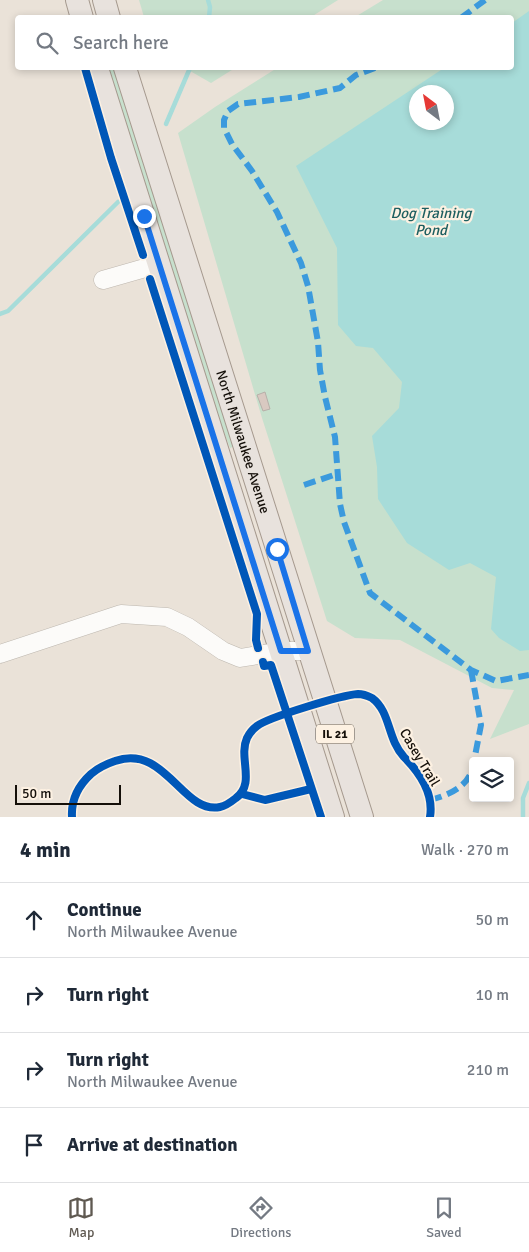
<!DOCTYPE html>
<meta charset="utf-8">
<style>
body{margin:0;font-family:Signika,sans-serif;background:#f6f6f7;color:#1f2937}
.controls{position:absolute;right:15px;bottom:15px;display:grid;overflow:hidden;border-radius:5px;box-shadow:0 2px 8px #0003}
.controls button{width:45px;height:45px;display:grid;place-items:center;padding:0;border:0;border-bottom:1px solid #e0e1e3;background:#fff;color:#1f2937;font:25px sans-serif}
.compass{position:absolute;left:409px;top:85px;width:45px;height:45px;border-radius:50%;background:#fff;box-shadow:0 2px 8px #0003;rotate:328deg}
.scale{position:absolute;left:15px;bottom:12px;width:106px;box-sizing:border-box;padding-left:5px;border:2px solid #140f09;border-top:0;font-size:14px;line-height:18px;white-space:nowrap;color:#140f09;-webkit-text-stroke:4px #fdf1e2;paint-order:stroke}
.stop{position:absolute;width:15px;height:15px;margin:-11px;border:4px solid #1a73e8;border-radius:50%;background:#fff}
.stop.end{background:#1a73e8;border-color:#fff;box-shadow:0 1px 5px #0008}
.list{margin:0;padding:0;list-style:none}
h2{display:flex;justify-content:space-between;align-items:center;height:65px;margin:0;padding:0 20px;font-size:21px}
h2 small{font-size:16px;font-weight:400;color:#747a83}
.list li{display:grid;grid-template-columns:32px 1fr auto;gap:15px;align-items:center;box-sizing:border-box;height:75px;padding:0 20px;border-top:1px solid #e0e1e3}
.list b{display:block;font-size:19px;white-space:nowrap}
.list p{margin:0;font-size:16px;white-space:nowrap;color:#747a83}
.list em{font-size:16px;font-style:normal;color:#747a83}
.icon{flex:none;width:28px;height:28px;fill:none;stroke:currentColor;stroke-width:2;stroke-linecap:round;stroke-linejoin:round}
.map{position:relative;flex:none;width:529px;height:817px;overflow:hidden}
.search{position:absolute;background:#fff;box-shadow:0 2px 8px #0003;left:15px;right:15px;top:15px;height:55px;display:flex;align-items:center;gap:12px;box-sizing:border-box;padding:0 18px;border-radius:5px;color:#747a83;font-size:19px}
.sheet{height:365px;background:#fff}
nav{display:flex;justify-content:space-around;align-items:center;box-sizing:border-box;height:70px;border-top:1px solid #e0e1e3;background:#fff;font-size:14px;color:#747a83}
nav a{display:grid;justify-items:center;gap:2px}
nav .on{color:#5f5951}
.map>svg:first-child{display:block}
.green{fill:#c7e0cd;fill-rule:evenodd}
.water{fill:#a7dcd9;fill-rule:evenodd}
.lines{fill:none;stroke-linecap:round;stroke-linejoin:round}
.stream{stroke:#a7dcd9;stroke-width:4.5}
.building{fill:#d9c9c1;stroke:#b7afa9}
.minor-casing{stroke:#bdb7af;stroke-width:19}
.major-casing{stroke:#a5998e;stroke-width:24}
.minor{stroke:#fcfbf9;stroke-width:18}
.major{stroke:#e8e2dd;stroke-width:22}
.quiet{stroke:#3b9add;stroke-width:6;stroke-dasharray:12 6;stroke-linecap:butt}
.cycleway-casing{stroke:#fdf1e2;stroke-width:11}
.cycleway{stroke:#0057b8;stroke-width:8}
.route{stroke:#1a73e8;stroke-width:6}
.labels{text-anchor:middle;stroke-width:4.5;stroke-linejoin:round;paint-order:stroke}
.shield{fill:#fdf1e2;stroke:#5a534a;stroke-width:1}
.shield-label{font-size:12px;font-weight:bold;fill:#140f09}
.street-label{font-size:14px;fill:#140f09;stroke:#fdf1e2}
.water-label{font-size:15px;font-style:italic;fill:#1d5f60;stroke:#fdf1e2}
</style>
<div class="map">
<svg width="529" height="817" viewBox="0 0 529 817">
<rect width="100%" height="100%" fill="#eae2d8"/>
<g class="green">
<polygon points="139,0 338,0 311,17 144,17"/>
<path d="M383 0H529V724L490 739 514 690 492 688 400 640 355 638 327 621 262 418 178 133 215 107 277 68H512V18L355 17ZM416 92H446V122H416Z"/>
<polygon points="106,68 115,68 235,446 230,448 213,404"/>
<polygon points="185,68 235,68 211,83"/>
</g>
<path class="water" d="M529 11V650L520 651 499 638 491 629 496 577 470 563 449 570 407 543 378 499 377 467 372 436 399 408 402 382 373 348 356 346 338 325 337 248 296 166 444 68H512V23ZM416 92H446V122H416Z"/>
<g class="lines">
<g class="stream">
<polyline points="208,0 210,7 209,18"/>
<polyline points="166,124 190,68"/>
<polyline points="0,314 8,311 118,202"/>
<polyline points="523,817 523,798 529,783"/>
</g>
</g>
<polygon class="building" points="265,392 270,409 263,411 257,395"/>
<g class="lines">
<g class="minor-casing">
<g id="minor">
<polyline points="103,280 159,264"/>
<polyline points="0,654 121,614 167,617 188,627 223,651 240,658 281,651 309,651"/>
</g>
</g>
<g class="major-casing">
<g id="major">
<polyline points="77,0 82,18"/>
<polyline points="104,0 109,18"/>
<polyline points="97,68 333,817"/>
<path id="s1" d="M125 68 362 817"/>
</g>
</g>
<use href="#minor" class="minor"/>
<use href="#major" class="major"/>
<g class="quiet">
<polyline points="461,18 485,0"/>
<polyline points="375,68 356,75 340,88 299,97 238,104 228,111 224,120 224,128 232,144 252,171 277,212 301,263 308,286 318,342 320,370 325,397 335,437 340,504 344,522 370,593 471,670 496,681 529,675"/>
<polyline points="304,485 337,474"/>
<polyline points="471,670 481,725 474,761"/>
<path d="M430 800C449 795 468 787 473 767"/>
</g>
<g class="cycleway-casing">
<g id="cycleway">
<polyline points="85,68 111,158 143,255"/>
<polyline points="150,279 257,614 256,640 258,648"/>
<polyline points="263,662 264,666 271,665 321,817"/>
<polyline points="242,794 265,800 311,789"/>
<path d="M72 817C71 800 79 785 91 774 98 768 106 764 115 761 165 743 183 815 220 807 226 806 231 802 236 798 256 783 238 758 247 738 249 734 253 729 257 726 269 717 342 695 358 694 362 694 368 696 372 698 391 712 387 739 404 757 420 773 434 793 430 817"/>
</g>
</g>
<use href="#cycleway" class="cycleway"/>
</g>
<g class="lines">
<polyline class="route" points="144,216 281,651 308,651 277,549"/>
</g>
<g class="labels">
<rect class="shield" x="316" y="724.5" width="38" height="19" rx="4"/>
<g class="shield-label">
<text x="335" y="738">IL 21</text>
</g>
<g class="street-label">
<text dy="5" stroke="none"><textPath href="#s1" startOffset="392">North Milwaukee Avenue</textPath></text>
<text transform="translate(420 757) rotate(59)" y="5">Casey Trail</text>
</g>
<g class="water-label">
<text x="431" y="218">Dog Training<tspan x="431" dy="17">Pond</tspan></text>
</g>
</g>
</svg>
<div class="controls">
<button><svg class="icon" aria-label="layers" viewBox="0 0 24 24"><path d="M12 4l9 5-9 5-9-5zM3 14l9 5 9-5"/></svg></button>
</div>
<svg class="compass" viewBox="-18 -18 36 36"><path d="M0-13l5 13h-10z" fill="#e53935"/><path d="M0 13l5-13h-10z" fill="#747a83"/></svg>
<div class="scale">50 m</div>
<div class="stop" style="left:277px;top:549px"></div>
<div class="stop end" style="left:144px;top:216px"></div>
<div class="search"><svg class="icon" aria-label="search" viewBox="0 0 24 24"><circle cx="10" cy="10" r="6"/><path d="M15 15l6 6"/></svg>Search here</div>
</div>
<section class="sheet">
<h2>4 min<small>Walk · 270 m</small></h2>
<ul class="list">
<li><svg class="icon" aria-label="ahead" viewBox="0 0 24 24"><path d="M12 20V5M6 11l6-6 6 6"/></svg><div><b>Continue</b><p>North Milwaukee Avenue</p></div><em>50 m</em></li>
<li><svg class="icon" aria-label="right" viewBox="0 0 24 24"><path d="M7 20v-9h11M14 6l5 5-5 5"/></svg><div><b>Turn right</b></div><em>10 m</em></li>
<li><svg class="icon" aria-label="right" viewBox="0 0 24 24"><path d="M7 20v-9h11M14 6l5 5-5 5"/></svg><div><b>Turn right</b><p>North Milwaukee Avenue</p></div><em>210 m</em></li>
<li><svg class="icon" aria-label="arrive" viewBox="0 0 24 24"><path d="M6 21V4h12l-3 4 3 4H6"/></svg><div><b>Arrive at destination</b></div></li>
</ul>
</section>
<nav>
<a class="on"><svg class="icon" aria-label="map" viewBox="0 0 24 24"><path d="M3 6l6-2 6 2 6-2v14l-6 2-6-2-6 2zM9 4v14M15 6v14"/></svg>Map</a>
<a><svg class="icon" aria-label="directions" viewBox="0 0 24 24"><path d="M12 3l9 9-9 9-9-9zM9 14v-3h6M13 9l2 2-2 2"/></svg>Directions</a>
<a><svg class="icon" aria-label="saved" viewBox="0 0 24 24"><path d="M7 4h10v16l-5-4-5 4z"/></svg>Saved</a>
</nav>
